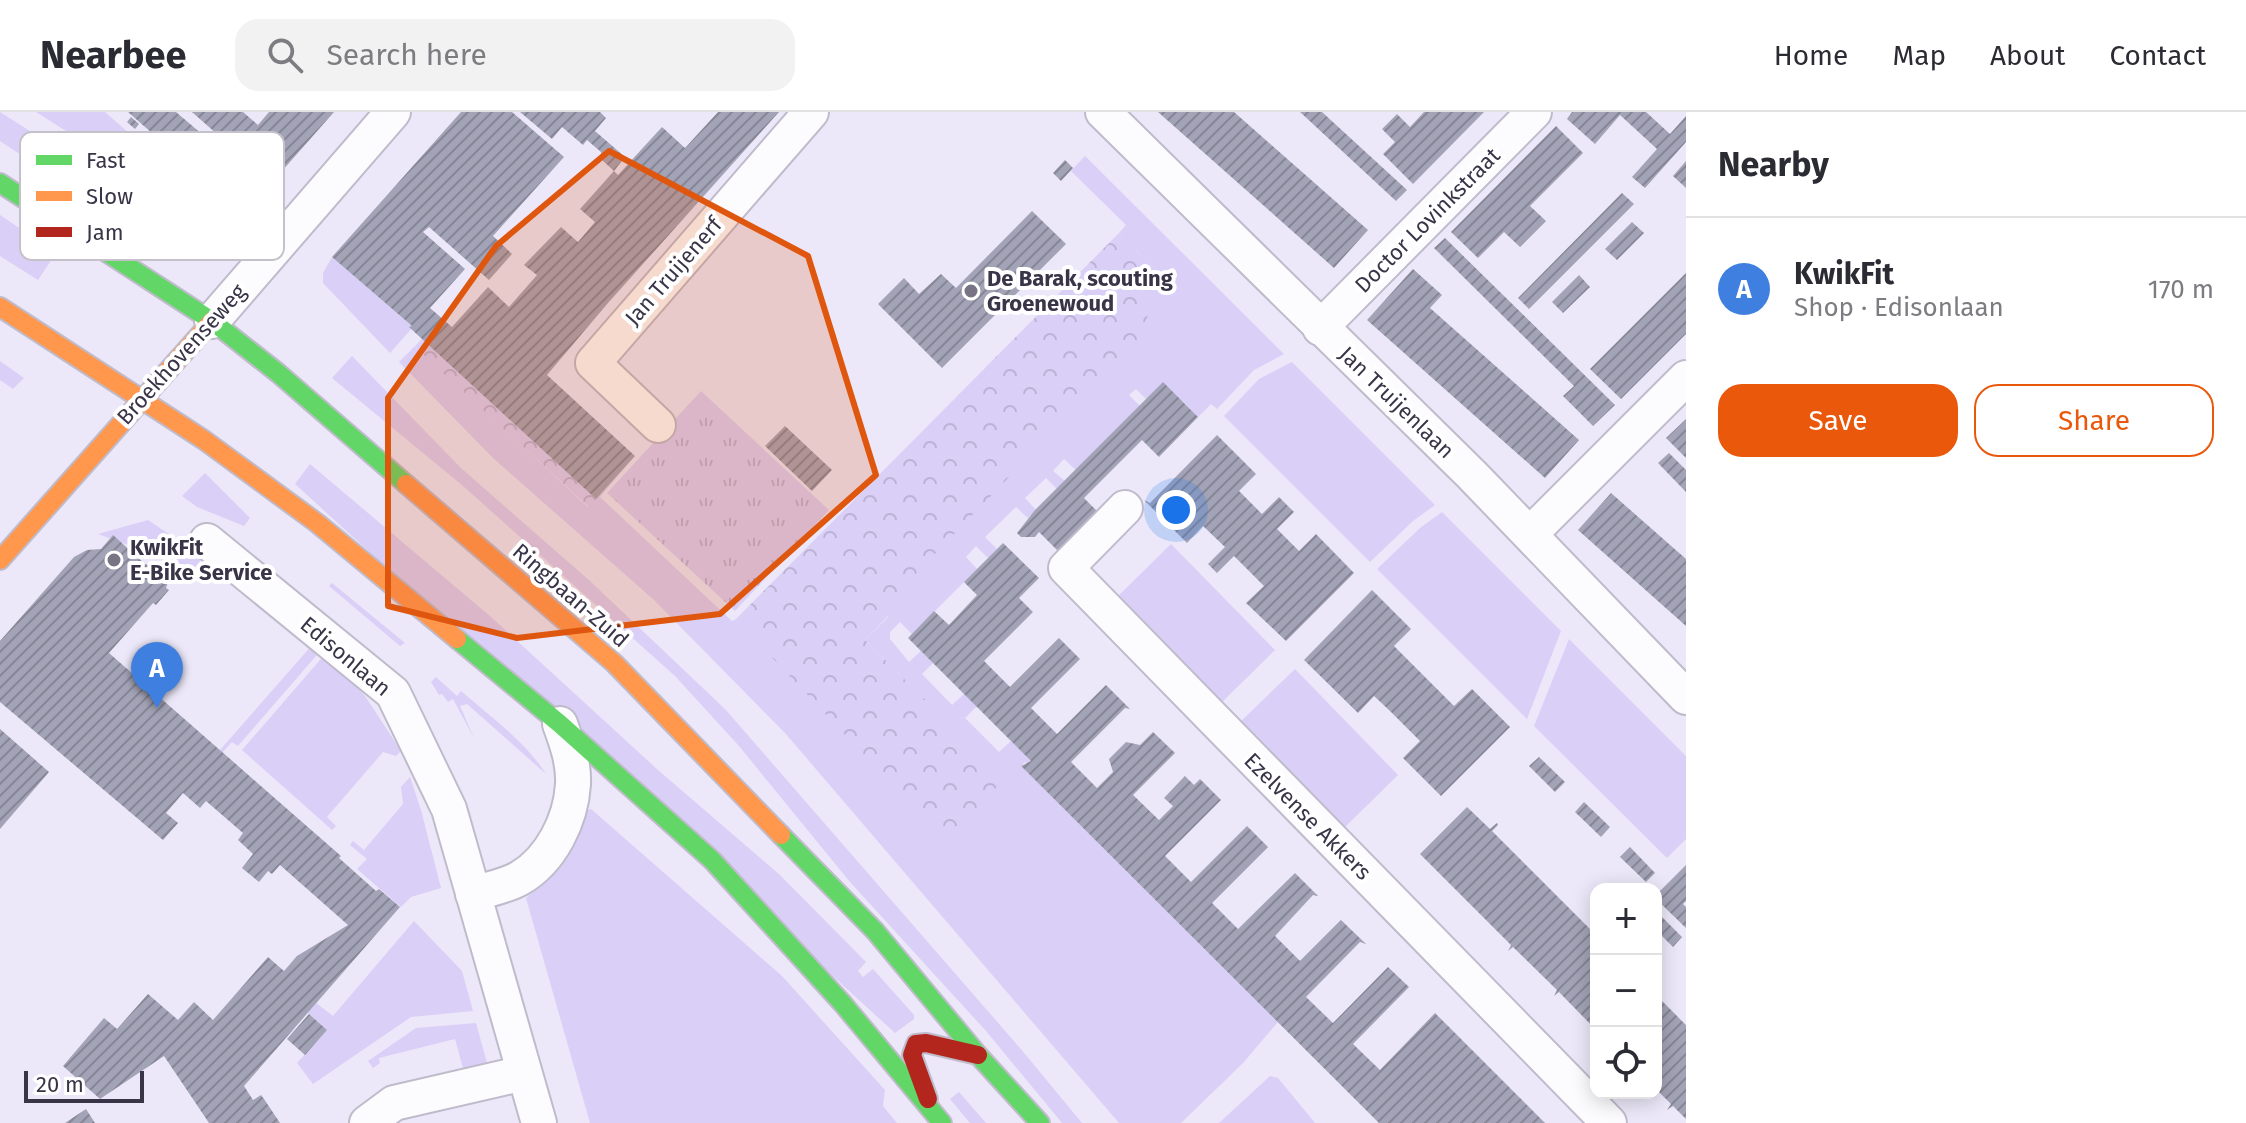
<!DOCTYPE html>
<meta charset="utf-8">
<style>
body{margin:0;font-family:"Fira Sans",sans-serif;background:#f2f2f3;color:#2b2b33}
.controls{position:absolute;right:24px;bottom:24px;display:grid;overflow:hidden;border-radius:16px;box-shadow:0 4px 20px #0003}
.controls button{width:72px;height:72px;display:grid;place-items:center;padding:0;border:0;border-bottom:2px solid #e1e1e2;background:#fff;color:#2b2b33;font:40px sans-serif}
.scale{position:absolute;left:24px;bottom:20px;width:120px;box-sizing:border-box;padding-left:8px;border:4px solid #393447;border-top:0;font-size:22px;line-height:28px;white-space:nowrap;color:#393447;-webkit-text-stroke:6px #fff;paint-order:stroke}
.you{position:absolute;left:1176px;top:398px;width:28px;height:28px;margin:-20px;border:6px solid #fff;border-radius:50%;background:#1a73e8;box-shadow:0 0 0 12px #1a73e833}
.badge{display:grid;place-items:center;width:52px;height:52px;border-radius:50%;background:#ea580c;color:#fff;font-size:26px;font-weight:700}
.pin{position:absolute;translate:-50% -66px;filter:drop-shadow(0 2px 4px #0008)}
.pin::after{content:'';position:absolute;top:42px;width:28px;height:24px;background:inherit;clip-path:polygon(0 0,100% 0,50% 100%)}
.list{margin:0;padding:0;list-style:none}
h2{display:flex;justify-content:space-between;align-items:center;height:104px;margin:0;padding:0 32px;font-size:34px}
h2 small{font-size:26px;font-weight:400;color:#7c7c81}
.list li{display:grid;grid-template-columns:52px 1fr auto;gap:24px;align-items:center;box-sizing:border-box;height:144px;padding:0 32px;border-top:2px solid #e1e1e2}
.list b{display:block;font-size:30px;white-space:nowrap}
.list p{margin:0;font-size:26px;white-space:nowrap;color:#7c7c81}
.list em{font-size:26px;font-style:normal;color:#7c7c81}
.actions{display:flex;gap:16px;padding:24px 32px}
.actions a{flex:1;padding:18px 0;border:2px solid #ea580c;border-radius:24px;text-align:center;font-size:28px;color:#ea580c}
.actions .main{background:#ea580c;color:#fff}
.icon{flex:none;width:44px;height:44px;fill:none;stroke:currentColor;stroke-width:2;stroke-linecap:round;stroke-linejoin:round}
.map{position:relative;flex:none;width:1686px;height:1011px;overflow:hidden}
header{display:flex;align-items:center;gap:48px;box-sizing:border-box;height:112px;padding:0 40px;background:#fff;border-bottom:2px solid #e1e1e2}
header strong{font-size:38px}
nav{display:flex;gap:44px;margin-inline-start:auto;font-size:28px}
.search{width:560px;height:72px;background:#f2f2f3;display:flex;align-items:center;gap:20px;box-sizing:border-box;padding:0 28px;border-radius:24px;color:#7c7c81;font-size:30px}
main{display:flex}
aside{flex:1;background:#fff}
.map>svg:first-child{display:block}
.grass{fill:#dacff7}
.forest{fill:url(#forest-crowns)}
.park{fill:url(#park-tufts)}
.building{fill:url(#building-hatch)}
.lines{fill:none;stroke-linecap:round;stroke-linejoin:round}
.street-casing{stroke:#bfbbcb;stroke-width:38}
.fast-casing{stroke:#bfbbcb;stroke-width:22}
.slow-casing{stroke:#bfbbcb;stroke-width:22}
.jam-casing{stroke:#bfbbcb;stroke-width:22}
.street{stroke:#fcfcfe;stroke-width:34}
.fast{stroke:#63d668;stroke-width:18}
.slow{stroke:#ff974d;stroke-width:18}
.jam{stroke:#b3261e;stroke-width:18}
.marked{fill:#df570f;fill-opacity:0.2;stroke:#df570f;stroke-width:6;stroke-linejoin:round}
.poi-dot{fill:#787385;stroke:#fff;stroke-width:3}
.labels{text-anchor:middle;stroke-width:8;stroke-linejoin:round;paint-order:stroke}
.street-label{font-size:22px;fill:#393447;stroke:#fff}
.poi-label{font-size:22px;font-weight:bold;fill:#393447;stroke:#fff;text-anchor:start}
.key{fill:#fff;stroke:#c4c2c8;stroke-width:2}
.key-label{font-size:22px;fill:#393447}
</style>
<header>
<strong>Nearbee</strong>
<div class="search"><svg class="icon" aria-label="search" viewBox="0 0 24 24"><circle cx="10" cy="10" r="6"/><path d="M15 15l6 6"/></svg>Search here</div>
<nav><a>Home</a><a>Map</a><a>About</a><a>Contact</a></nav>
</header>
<main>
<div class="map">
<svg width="1686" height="1011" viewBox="0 0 1686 1011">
<defs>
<pattern id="forest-crowns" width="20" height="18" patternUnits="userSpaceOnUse" patternTransform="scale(2)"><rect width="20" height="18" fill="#dacff7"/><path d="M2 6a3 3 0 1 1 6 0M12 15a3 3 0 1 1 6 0" fill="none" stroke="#bcb2d5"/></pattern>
<pattern id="park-tufts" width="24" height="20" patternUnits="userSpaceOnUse" patternTransform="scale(2)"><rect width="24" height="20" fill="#dacff7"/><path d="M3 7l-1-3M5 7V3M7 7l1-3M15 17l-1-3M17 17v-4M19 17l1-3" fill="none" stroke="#bcb2d5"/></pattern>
<pattern id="building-hatch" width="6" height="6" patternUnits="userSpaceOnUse" patternTransform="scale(2)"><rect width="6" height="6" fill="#a3a3b7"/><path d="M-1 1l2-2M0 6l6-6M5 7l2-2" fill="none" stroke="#868697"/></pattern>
</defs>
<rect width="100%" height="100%" fill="#ece8f9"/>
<g class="grass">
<polygon points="0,0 159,101 177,112 144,146 81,83 0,29"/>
<polygon points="36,0 105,0 199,83 188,96"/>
<polygon points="1085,44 1284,242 1254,258 1217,297 1211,292 1198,305 1183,289 1146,287 1136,277 1129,283 1140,294 1076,358 1064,347 1053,359 1065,369 1057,377 1046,366 1025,386 1036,398 1028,406 1016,395 985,425 997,437 988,446 976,434 966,445 977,457 912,522 900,510 890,520 890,527 909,550 921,539 933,551 922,562 952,593 964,582 977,594 965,606 999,640 1011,629 1031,649 1028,652 1025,650 1021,654 1278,910 1243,951 1181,1011 1119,1011 785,621 654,488 494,347 399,250 415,234 588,395 635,344 600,385 732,509 736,507 1004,667 865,528 888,505 881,498 1158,160 1118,122 1126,113 1071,59"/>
<polygon points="0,103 56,141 38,168 0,144"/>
<polygon points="332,145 413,215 390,241 323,171 323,161"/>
<polygon points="352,244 461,356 589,468 725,597 1020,936 1082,1011 1062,1011 986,919 850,770 739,634 675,564 463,374 332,266"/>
<polygon points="0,249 24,266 13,277 0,268"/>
<polygon points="1292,250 1435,393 1413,409 1370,450 1224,304 1259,267"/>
<polygon points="310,352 490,504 658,658 780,763 866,850 858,859 863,865 873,857 914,903 914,907 895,921 295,372"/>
<polygon points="205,361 250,406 244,414 197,395 182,384"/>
<polygon points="1442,400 1561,519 1527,607 1377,457 1420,416"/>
<polygon points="148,408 203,445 194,457 98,422"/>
<polygon points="1171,432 1275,538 1218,594 1114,488"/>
<polygon points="332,471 405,531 400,534 329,474"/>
<polygon points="1569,527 1686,644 1686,727 1667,746 1534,614"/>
<polygon points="313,532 322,537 238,634 232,630 222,641 220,638"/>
<polygon points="326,541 365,584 401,639 396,644 383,640 327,705 336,714 332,718 242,638"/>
<polygon points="1295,557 1398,663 1341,719 1238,612"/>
<path d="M436 565 457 584 461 579C491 605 526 630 546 662L467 592 460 594 474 626 453 587 448 590 442 582 439 583 431 570Z"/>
<polygon points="410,665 421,698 441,776 411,785 401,795 357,757 367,747 350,733 353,729 364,738 403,692 401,675"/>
<path d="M591 697 782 864 885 978 883 994 897 1011H590L526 786C559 758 574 741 587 698Z"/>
<polygon points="414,809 462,859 473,899 411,905 313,972 297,951 327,918 308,901 316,891 333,904"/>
<polygon points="476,911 487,951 463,956 455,927 379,946 380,951 373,956 368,949 416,916"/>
<polygon points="1270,964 1278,966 1315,1011 1219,1011"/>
<polygon points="959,980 986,1011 970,1011 950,987"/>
</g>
<g class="forest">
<polygon points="1118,122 1158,160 1142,227 882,497 888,504 865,528 1005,667 944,728 736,507"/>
<polygon points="423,226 596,387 589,395 435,254 415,234"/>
</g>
<polygon class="park" points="701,279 829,398 735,499 607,381"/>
<g class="building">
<polygon points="128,0 176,0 210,29 208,32 226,48 235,38 192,0 243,0 258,13 269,0 334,0 244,102"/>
<polygon points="461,0 512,0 564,45 493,124 512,142 489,168 429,115 423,120 465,157 430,196 452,215 488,175 509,195 537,163 524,153 561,115 578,130 595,110 580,97 614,59 618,63 662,15 685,36 718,0 779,0 608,191 547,263 635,344 596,387 409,215 412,214 332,145"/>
<polygon points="520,0 600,0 606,6 595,19 625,45 614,59 602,48 601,40 587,28 583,33 562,15 552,27"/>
<polygon points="1158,0 1234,0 1368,118 1334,156"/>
<polygon points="1300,0 1322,0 1407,78 1396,89"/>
<polygon points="1424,0 1484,0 1413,72 1383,42 1395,30 1382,17 1397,2 1410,15"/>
<polygon points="1572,0 1646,0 1670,22 1686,4 1686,30 1645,76 1632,65 1657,37 1620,3 1595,32 1567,7"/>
<polygon points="131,5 139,12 135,17 127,10"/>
<polygon points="1556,14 1583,41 1530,94 1546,109 1520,135 1504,120 1478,146 1451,120"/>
<polygon points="1065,48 1073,56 1061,69 1053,61"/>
<polygon points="1686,49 1686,76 1673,64"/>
<polygon points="1622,81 1634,92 1529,197 1518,186"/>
<polygon points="1032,99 1066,132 942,256 878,192 904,166 919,182 941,162 956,176"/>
<polygon points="1632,110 1644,121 1617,148 1605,137"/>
<polygon points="1445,126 1615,293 1593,314 1563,284 1574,274 1434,136"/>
<polygon points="1413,157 1442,183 1430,196 1579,328 1545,366 1367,208"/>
<polygon points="1686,161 1686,222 1621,287 1590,257"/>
<polygon points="1579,163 1590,175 1563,201 1552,190"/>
<polygon points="1163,270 1198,305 1159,345 1142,328 1084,386 1101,403 1062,443 1039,420 1035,425 1021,425 1017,421 1035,398"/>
<polygon points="1686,307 1686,346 1666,326"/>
<polygon points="785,314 832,358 812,379 765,334"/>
<polygon points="1217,323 1256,362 1239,379 1262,402 1279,385 1294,400 1277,417 1299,439 1316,422 1354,461 1286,529 1246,491 1264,474 1234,444 1217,461 1208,452 1225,435 1203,414 1187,431 1144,388 1150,391"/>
<polygon points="1669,341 1686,358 1686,380 1658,351"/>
<polygon points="1611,381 1686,447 1686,514 1578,418"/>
<polygon points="113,423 145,452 171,461 166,476 169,478 156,493 153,491 109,541 341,744 339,746 376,779 379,777 400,795 244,974 253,988 261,983 264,987 280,1011 209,1011 164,944 100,987 63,954 104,906 117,917 148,882 178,908 194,890 213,908 268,845 284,859 297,844 348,813 280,753 272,762 268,759 259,770 242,756 253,742 238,728 243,721 206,689 200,696 183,681 166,701 178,711 163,728 0,590 0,529 74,445 87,438 101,437"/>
<polygon points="1003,431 1039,466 1019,486 1033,500 984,549 1010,575 1059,526 1080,547 1031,596 1057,622 1106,573 1130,597 1125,596 1071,650 1097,676 1113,660 1109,647 1126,630 1140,633 1153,620 1175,641 1133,683 1159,708 1173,694 1164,686 1185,664 1194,673 1200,667 1221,688 1165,744 1191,770 1247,714 1268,735 1212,791 1238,817 1295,761 1318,784 1313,783 1275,824 1300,849 1341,808 1366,832 1360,830 1306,885 1333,911 1388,855 1409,875 1353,932 1380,958 1435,901 1545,1011 1379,1011 1021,654 1031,649 908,526 934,499 949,513 977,483 964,470"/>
<polygon points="1372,478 1411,517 1394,534 1454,594 1472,577 1510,615 1441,684 1403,646 1420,629 1390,599 1374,584 1358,601 1304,548"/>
<polygon points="0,617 49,660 0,717"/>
<polygon points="1539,645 1565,670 1555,680 1529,654"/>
<polygon points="1584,690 1610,715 1601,725 1575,700"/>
<polygon points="1467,695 1490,717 1497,711 1498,713 1492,719 1596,823 1596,918 1559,880 1554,884 1557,878 1513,835 1508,839 1511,833 1420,742"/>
<polygon points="1630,735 1655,761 1646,770 1620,745"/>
<polygon points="1686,753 1686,789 1683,792 1686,795 1686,816 1656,787 1656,783"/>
<polygon points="1656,799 1682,825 1673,835 1656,818"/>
<polygon points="1656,883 1686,913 1686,1007 1673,994 1667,998 1671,992 1656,977"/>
<polygon points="309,902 327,918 305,943 287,927"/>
<polygon points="86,997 95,1011 65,1011"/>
</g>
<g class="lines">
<g class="street-casing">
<g id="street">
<polyline points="1103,0 1472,363 1686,585"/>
<polyline points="212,209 393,0"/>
<polyline points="1320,216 1534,0"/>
<polyline points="658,313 593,251 811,0"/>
<polyline points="1125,396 1066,456 1609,1011"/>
<polyline points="1530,422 1686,266"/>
<polyline points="207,429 393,581 449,697 539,1011"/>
<path d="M473 782C488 777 507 774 520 766 551 748 571 708 573 672 574 651 567 631 560 612"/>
<polyline points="367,1011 394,991 524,961"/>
</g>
</g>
<g class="fast-casing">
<g id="fast">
<polyline points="0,71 212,209 278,261 406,372"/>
<polyline points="457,527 560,612 712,748 843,892 942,1011"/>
<polyline points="781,723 875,819 978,943 1040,1011"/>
</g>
</g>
<g class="slow-casing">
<g id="slow">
<polyline points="0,195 204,328 317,411 457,527"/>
<polyline points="406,372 614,551 781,723"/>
<polyline points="0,448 212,209"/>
</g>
</g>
<g class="jam-casing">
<polyline id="jam" points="928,987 912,943 916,932 926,931 978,943"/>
</g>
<use href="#street" class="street"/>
<use href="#fast" class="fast"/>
<use href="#slow" class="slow"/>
<use href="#jam" class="jam"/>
</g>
<path class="marked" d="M609 39 808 144 876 363 720 502 517 526 388 494V286L496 134Z"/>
<g class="poi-dot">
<circle cx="971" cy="179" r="8"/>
<circle cx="114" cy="448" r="8"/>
</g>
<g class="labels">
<g class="street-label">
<text transform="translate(1427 108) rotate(-45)" y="8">Doctor Lovinkstraat</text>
<text transform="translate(673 159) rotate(-49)" y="8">Jan Truijenerf</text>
<text transform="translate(181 242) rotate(-48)" y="8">Broekhovenseweg</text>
<text transform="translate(1397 290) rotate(44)" y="8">Jan Truijenlaan</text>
<text transform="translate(571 483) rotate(41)" y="8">Ringbaan-Zuid</text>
<text transform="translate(346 544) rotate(40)" y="8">Edisonlaan</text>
<text transform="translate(1308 704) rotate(45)" y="8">Ezelvense Akkers</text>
</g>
<g class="poi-label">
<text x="987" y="174">De Barak, scouting<tspan x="987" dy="25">Groenewoud</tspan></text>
<text x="130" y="443">KwikFit<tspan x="130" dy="25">E-Bike Service</tspan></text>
</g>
</g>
<rect x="20" y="20" width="264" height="128" rx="12" class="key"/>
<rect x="36" y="43" width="36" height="10" fill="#63d668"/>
<rect x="36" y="79" width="36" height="10" fill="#ff974d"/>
<rect x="36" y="115" width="36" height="10" fill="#b3261e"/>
<g class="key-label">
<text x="86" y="56">Fast</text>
<text x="86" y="92">Slow</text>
<text x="86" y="128">Jam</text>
</g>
</svg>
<div class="controls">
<button>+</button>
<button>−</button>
<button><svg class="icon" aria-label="locate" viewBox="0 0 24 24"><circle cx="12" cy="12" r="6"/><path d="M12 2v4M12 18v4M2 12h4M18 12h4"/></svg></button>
</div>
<div class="scale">20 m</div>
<div class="you"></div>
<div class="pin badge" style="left:157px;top:596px;background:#3f7fe0">A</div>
</div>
<aside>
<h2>Nearby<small></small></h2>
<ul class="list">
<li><span class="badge" style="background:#3f7fe0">A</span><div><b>KwikFit</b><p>Shop · Edisonlaan</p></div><em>170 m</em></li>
</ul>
<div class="actions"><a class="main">Save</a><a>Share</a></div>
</aside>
</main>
